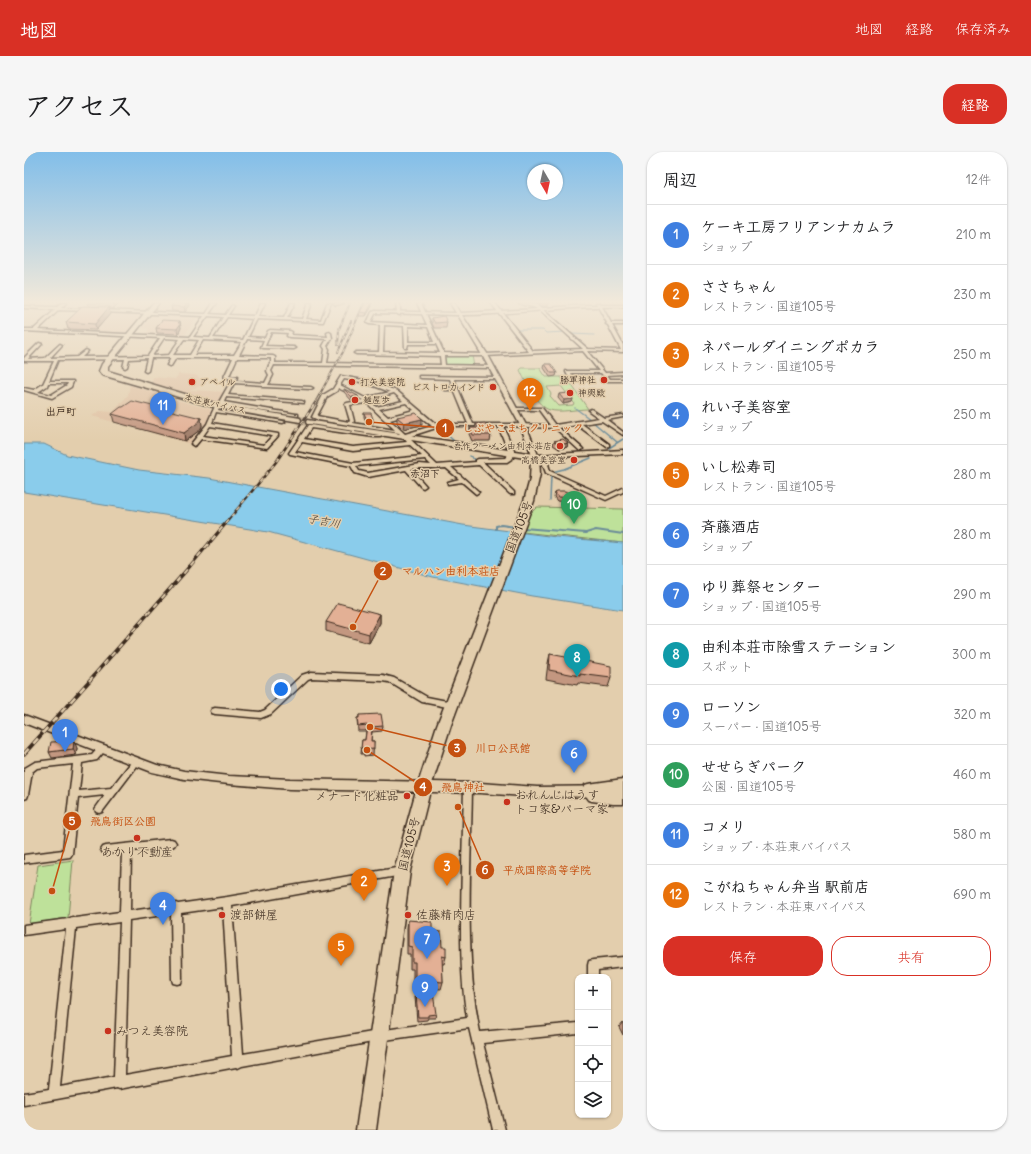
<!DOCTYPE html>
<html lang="ja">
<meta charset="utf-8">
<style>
body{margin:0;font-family:Delius,"Klee One",sans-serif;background:#f6f6f6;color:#202124}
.controls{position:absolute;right:12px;bottom:12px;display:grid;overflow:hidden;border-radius:8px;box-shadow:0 1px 3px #0004}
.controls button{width:36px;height:36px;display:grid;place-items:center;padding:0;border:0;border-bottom:1px solid #e0e0e0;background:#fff;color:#202124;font:20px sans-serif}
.compass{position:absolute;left:503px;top:12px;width:36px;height:36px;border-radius:50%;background:#fff;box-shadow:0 1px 3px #0004;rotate:171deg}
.you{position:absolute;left:257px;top:537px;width:14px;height:14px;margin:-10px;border:3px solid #fff;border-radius:50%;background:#1a73e8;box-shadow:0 0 0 6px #1a73e833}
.badge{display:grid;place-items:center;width:26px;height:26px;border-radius:50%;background:#d93025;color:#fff;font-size:13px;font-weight:700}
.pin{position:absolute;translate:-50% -33px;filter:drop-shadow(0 1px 2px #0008)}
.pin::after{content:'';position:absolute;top:21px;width:14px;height:12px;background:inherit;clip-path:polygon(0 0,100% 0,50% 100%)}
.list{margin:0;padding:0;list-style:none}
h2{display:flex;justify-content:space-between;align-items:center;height:52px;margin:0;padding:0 16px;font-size:17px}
h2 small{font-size:13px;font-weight:400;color:#757577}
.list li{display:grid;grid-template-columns:26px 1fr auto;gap:12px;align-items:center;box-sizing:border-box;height:60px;padding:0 16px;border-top:1px solid #e0e0e0}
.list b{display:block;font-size:15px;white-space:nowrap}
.list p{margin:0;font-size:13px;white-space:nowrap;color:#757577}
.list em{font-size:13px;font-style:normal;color:#757577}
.actions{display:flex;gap:8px;padding:12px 16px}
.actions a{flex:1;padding:9px 0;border:1px solid #d93025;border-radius:16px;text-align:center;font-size:14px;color:#d93025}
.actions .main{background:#d93025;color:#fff}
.icon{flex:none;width:22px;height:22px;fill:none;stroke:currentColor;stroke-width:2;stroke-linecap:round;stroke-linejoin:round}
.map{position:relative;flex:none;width:599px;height:978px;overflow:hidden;border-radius:16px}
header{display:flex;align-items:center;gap:24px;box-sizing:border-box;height:56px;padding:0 20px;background:#d93025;color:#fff}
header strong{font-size:19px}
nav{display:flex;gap:22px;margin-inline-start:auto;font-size:14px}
.intro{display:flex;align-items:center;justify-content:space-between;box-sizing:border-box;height:96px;padding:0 24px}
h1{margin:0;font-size:28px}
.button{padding:10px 18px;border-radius:16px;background:#d93025;color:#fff;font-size:14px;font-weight:700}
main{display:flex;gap:24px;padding:0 24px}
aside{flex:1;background:#fff;border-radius:16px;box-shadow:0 1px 3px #0004}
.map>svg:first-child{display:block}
.built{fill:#e0c2a3}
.green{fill:#bee19a;stroke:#7c865c;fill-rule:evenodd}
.water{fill:#8acceb;stroke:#6a8b99}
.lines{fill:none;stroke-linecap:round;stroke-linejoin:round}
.stream-far2{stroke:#6a8b99;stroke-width:1}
.stream-far1{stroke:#6a8b99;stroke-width:1.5}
.stream{stroke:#6a8b99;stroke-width:2}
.highway-tunnel{stroke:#c1ad90;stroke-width:9;stroke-dasharray:9 4.5;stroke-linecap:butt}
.street-casing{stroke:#3b2a1e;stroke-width:3}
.secondary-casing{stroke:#3b2a1e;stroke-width:3}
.highway-casing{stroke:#3b2a1e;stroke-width:3}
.street{fill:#e3cead;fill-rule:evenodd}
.secondary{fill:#e3cead;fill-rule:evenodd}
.highway{fill:#e3cead;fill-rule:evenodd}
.rail-far3-casing{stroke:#3b2a1e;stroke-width:2}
.rail-far2-casing{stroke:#3b2a1e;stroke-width:2.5}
.rail-far1-casing{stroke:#3b2a1e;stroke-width:3.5}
.rail-casing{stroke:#3b2a1e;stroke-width:4}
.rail-far3{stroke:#e3cead;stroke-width:1;stroke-dasharray:3.5;stroke-linecap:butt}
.rail-far2{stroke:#e3cead;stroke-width:1.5;stroke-dasharray:4.5;stroke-linecap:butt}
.rail-far1{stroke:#e3cead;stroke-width:2;stroke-dasharray:5.5;stroke-linecap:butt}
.rail{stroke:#e3cead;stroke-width:2.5;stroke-dasharray:7;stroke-linecap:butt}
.wall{fill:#c39780;stroke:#3b2a1e}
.shaded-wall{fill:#9f7b68;stroke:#3b2a1e}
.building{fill:#e3b095;stroke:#3b2a1e}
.poi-dot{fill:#c8321e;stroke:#e3cead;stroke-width:1.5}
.labels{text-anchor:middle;stroke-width:3;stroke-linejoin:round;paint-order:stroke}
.far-poi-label{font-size:9px;fill:#3b2a1e;stroke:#e3cead;text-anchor:end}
.far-street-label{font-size:9px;fill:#3b2a1e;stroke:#e3cead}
.far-quarter-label{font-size:10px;font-weight:bold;fill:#3b2a1e;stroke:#e3cead}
.water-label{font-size:11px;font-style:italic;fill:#433a32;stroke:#e3cead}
.near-street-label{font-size:12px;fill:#3b2a1e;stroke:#e3cead}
.near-poi-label{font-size:12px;fill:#3b2a1e;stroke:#e3cead;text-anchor:start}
.leader{fill:none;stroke:#c55010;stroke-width:1.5}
.callout-dot{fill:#c55010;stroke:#e3cead;stroke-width:1.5}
.mark-label{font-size:12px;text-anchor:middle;font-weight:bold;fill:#fff}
.callout-label{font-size:11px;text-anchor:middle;font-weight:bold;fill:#c55010;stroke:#e3cead;stroke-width:3;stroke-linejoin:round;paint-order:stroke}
</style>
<header>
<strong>地図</strong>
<nav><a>地図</a><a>経路</a><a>保存済み</a></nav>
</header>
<div class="intro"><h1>アクセス</h1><a class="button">経路</a></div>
<main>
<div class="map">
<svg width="599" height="978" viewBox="0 0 599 978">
<rect width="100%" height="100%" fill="#e3cead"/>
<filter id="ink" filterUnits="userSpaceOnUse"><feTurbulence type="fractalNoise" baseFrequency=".025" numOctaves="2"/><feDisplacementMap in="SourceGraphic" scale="8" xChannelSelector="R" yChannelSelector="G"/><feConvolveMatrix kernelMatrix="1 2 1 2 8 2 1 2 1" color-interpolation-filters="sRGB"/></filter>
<g filter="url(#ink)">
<g class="built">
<polygon points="68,151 127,151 121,158 115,160 61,157"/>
<polygon points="138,151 163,151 162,152 168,152 160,162 130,161"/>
<polygon points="61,158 116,161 118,162 101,183 39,179"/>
<polygon points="129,162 173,164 159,186 120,184 125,177 118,176"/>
<polygon points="155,222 171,223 184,231 165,238 201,240 195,250 193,250 128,231 129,225 151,227"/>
<polygon points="106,233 149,247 186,257 187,264 176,282 167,292 68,264 76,259 89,260 104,243"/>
</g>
<g class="green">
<polygon points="420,203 448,204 450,214 422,214 419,204"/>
<path d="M498 216H516L522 225H537L540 229H545L564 257C554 257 535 261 526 258 513 255 501 229 496 218ZM537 234 550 251 549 253 535 254 526 244 527 242 523 235Z"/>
<polygon points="513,355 599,357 599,391 498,380 505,363"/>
<polygon points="49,708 44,766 5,772 14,713"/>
</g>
<polygon class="water" points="0,292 20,292 43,303 115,318 185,326 439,373 532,385 599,391 599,458 508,444 409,425 244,380 0,340"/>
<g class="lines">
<g class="stream-far2">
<polyline points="492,178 519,178 522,181 542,180"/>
<polyline points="548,182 570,183"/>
</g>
<g class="stream-far1">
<polyline points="551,256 566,267"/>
<polyline points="569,270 593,290"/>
<polyline points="421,281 429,288"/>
<polyline points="585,296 599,287"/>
<polyline points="446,304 451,308"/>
<polyline points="434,311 437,311"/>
<polyline points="417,313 430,311"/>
<polyline points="528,320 540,317 567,306"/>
<polyline points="526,348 527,324"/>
</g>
<g class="stream">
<polyline points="499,376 562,381 572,378 599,382"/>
<polyline points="472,377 472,374 477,373 492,375"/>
</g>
<polyline class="highway-tunnel" points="273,268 286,270"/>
<g class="street-casing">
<g id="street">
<path d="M38 151H42L37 156 65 157 67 158 65 159 35 158 14 178 166 185 180 164 77 160 75 159 77 158 182 162 189 151H193L185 162 201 163 208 153 210 154 204 163 231 164 237 151H241L234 165 260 166 267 151H271L263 166 278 167 284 151H288L282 167 297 168 303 151H307L299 170 233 167 224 185 241 186 244 179 246 178 266 179 268 180 267 183 304 185 303 181 305 180 307 181 308 186 303 194 305 197 303 211 417 213 416 204 332 202 330 201 332 200H355L356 173 345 172 343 171 348 160 352 159 354 160 351 162 347 170 403 173 393 151H397L420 201 461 202 505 200 467 151H471L509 199 559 197 517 159 516 158 518 157 564 197 597 198 584 173 582 172 583 171 572 151H576L587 171H599V173H588L599 193V200L563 199 581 221 599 220V222L583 223 586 227H599V229H583L577 221H547L551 229 547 230 542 220V219H575L559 199 461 204H420L421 213 469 214V215L467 216 250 213 247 219 249 223 244 233 287 235 289 236 287 237 241 235H239V233L210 231 204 243 278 249 280 250V251L202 245 200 250 272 262H274V264L198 253 195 255 194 258 259 269 261 270 259 271 192 260 188 271 254 282V284L243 296 177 287 172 293 170 294 167 292 183 272 191 254 195 250 208 227 200 225 209 206H152L147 214H145L143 213 147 206H127L124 219 122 220 120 219 123 206 105 207 103 215 101 216 99 215 101 207 34 208 25 229H49V230L47 235 28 246 0 238V236L10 238 19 232 30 209H0V206L15 191 18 192 4 207 21 206 36 192 38 193 26 206 53 205 62 198 64 199 58 205 124 204 136 186 0 179V177H10L31 158 0 156V154L33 155ZM184 164 199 165 186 186 169 185ZM203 165 229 167 219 188 189 186ZM360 173 380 174 381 196H383L384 192H412L416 201 359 200ZM384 174 404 175 410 190H384ZM247 180 264 181 263 184 265 185 303 187 299 194 301 197 299 211H251V205L249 204 215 203 223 187 240 188 237 195 239 196 270 197 272 196 270 195 241 194ZM140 186 156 187 145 203 128 204ZM160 187 175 188 166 203H149ZM179 188 218 190 210 203H170ZM213 206H247V211L245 213 243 219 245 223 241 231 212 229 213 225 205 224ZM24 231H44L43 233 27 243 14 240 23 234ZM186 274 248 284 240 293 179 284Z"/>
<polygon points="309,151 320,151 312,153"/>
<polygon points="372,151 376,151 376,163 373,162"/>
<path d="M317 224 345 229 373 239 413 273 428 272H444L430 238H421L419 237 429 235 426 227 397 226 395 225V224L473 225H475V227H430L449 272H491L526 273 515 258H488V257L490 256H518L531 273 575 266 565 259V258L567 257 580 266 599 263V265L583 268 599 280V283L578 269 558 272 585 292V294L583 295 553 273 535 276 558 296 559 297 556 299 531 276 479 274 490 298 489 306 483 310H459L490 340V342H486L455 313 427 315 454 339 455 340 452 342 438 330 424 332V330L435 327 422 316C410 317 399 315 387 317L402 334 399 336 397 335 382 318 344 325 331 321 327 314 266 302 265 301 284 273H286L350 283H356L363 281 365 282 356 285H350L287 276 280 287 329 295 383 290 375 281 294 268 288 265 299 243 309 237ZM320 227 342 231 366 240 341 246 316 233ZM314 236 339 248 323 251 321 252 326 269 325 270 293 264 303 245 313 239ZM370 241 379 249 352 255 345 248ZM343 251 371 278 329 271 330 269 326 253ZM382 251 390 258 364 265 355 257ZM392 261 408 274 381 282 366 268ZM428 274H474L484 298 483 305 482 306 454 307 452 308V310L413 313 384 285 412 276ZM278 290 329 299 386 293 398 304 329 311 271 300ZM401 307 407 313 396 312 344 321 335 319 332 314Z"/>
<polygon points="519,303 522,305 526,319 582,344 599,336 599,340 582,348 522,321 516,305"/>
<polygon points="287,520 359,523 370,526 403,545 428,550 431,551 432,553 431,555 428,556 398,550 365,530 359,529 287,526 284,527 247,562 237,566 191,562 188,561 187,559 188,557 191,556 236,560 241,558 278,523"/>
<polygon points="79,593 82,594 83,596 73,608 58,611 55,639 87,636 109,608 112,607 115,608 116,610 78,660 75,661 72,660 71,657 81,643 54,646 48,702 46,705 0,711 0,703 39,698 49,612 13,616 8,620 4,643 3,646 0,647 0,618 1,616 11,610 68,603 76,594"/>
<polygon points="599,627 599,635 568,639 570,642 589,644 599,644 599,652 589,652 568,649 565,648 560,641 561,633 564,632"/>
<path d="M444 632 447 633 448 636C447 715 440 804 456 880L554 871V881L459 891 481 978H469L445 876 354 889 218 914 214 916 212 915 95 937 93 936 0 953V941L25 937 42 777 0 783V773L44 767 48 765 51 766 96 760 98 700 82 702 79 701 77 698 79 695 82 694 147 687 150 688 152 691 150 694 147 695 107 699 106 759 149 753 152 751 154 752 203 745 378 715 381 716 383 719 381 722 378 723 208 754 219 902 354 879 443 866C438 836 437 807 437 777 437 730 439 683 440 636L441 633ZM199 755 208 904 101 923 105 768 147 762 148 827 149 831 153 832 157 831 158 827 157 761ZM96 770 90 925 36 935 52 776Z"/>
<polygon points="599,805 599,815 574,818 574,825 564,825 564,813 565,809 569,808"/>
</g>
</g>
<g class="secondary-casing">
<g id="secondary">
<path d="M426 151H430L436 161 513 157C508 153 499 154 495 151L511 152 519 156 562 153H599V155C545 153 492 163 438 163L464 203 502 273 514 303 599 298V302L509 306 496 273 458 203 434 163 352 161 350 160 352 159 432 161Z"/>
<polygon points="0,563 133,613 160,619 205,624 266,627 456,631 513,635 599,634 599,644 513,645 456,641 266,637 205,632 160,627 128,620 0,571"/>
</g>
</g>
<g class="highway-casing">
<g id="highway">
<polygon points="129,151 135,151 84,214 84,219 194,252 276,266 277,268 276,270 193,256 78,223 75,219 78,212"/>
<polygon points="283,268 511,302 515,305 516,322 510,349 427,573 407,635 386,719 352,978 332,978 370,719 393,635 413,573 500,349 506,327 507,307 286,272 283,272 282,270"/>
</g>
</g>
<use href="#street" class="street"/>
<use href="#secondary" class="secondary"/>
<use href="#highway" class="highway"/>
<g class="rail-far3-casing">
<g id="rail-far3">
<polyline points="314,193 315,177 326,151"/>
<polyline points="314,200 327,169"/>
<polyline points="292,249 319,200 340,151"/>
</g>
</g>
<g class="rail-far2-casing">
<polyline id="rail-far2" points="201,372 252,310 293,248"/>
</g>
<g class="rail-far1-casing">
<polyline id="rail-far1" points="65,529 166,414 202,371"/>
</g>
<g class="rail-casing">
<polyline id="rail" points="0,602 66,528"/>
</g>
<use href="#rail-far3" class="rail-far3"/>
<use href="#rail-far2" class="rail-far2"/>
<use href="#rail-far1" class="rail-far1"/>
<use href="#rail" class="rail"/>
</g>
<g class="wall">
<polygon points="63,151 96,151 90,157 85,156 86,162 72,178 44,177 42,170 64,154"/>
<polygon points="348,151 348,154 342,164 335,164 336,160"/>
<polygon points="511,151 525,151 524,154 519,154"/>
<polygon points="166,153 161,160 148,159 147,154"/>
<polygon points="408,166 423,170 422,176 410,176 408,171"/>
<polygon points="156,169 157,176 154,182 133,181 132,176"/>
<polygon points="521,212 533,221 532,224 526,225 520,216"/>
<polygon points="320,237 334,244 334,247 328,249 320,240"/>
<polygon points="535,242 549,247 548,250 539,252 534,246"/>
<polygon points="340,261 349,267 349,271 343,272 340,265"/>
<polygon points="88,262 177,266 178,274 176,278 161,289 90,270"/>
<polygon points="373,265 398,273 379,277 373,271"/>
<polygon points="452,272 467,283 466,289 448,289 445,282 446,276 451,276"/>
<polygon points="530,289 544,291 543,295 535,297 529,293"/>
<polygon points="531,340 553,346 552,351 533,349 530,345"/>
<polygon points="356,462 356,471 345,491 302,479 302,470"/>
<polygon points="526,502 587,526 584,535 554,531 553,533 522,527 524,511"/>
<polygon points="335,563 359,574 358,579 348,580 347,589 350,589 349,603 340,604 340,602 337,602 338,588 341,588 342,579 334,579 333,566 335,566"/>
<polygon points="53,596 52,603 28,606 25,600"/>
<polygon points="384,768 408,779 418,795 422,805 420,812 418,812 419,830 417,837 389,835 389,817 386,817 386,802 383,802 383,776"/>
<polygon points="392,842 412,862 411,866 404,866 403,868 393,869 391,845"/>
<polygon points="599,870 599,883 595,875"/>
</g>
<g class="shaded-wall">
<polygon points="89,151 96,151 90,157"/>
<polygon points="163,151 166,151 166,153 161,160 160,155"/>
<polygon points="348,151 348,154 342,164 343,161"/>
<polygon points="85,155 86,162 72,178 71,172"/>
<polygon points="156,169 157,176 154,182 153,177 154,171"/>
<polygon points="334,244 334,247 328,249 328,245"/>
<polygon points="549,247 548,250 539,252 540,248"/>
<polygon points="177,266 178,274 176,278 161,289 160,281"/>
<polygon points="398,267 398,273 379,277 380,271"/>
<polygon points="544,291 543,295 535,297 536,293"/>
<polygon points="356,462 356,471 345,491 345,482"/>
<polygon points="50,589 53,596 52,603 49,597"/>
</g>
<g class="building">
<polygon points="150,151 163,151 160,155 147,154"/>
<polygon points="341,151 348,151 343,161 336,160"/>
<polygon points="59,154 85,155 71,172 42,170"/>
<polygon points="420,164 423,170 411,171 408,166"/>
<polygon points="138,168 156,169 154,171 157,171 153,177 132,176"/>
<polygon points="521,212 527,212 533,221 527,221"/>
<polygon points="320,237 334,244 328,245"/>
<polygon points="545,241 549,247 540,248 535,242"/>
<polygon points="108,249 177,266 175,270 160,281 88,262 97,255 99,255"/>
<polygon points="340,261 347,261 349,267 343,268"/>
<polygon points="392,261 398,267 380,271 373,265"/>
<polygon points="461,271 467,283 449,283 446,276 454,276 452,272"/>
<polygon points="539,287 544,291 536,293 530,289"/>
<polygon points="533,339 541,339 553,346 534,345 531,340"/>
<polygon points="314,451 356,462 345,482 302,470"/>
<polygon points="526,502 587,514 587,526 556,522 556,524 525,518"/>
<polygon points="357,562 359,574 348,575 347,589 350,589 350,597 340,598 340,596 337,596 338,588 341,588 343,573 334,574 333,566 335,566 335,563"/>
<polygon points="50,589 49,597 25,600 27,590"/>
<polygon points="384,768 408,770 408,779 417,780 418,795 422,795 422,805 418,804 419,830 391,828 391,810 388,810 388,795 384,794"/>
<polygon points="409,841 412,862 404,863 404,865 394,865 392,842"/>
</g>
</g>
<linearGradient id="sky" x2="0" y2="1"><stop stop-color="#82bee9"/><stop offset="0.52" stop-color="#f2e9da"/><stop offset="1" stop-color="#f2e9da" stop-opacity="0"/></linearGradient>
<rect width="599" height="288" fill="url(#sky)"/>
<g class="poi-dot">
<circle cx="580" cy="228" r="4"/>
<circle cx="168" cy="230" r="4"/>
<circle cx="328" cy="230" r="4"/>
<circle cx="469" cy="235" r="4"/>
<circle cx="546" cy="241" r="4"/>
<circle cx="331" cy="248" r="4"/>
<circle cx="536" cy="294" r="4"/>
<circle cx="550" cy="308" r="4"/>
<circle cx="383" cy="644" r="4"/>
<circle cx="483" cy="650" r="4"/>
<circle cx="113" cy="686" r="4"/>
<circle cx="198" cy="763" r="4"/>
<circle cx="384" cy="763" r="4"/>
<circle cx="84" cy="879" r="4"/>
</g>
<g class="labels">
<g class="far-poi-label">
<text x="572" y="231">勝軍神社</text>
<text x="176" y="233" text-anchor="start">アベイル</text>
<text x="336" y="233" text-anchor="start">打矢美容院</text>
<text x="461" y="238">ビストロカインド</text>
<text x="554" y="244" text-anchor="start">神輿殿</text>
<text x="339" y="251" text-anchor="start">麺屋歩</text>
<text x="528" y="297">吾作ラーメン由利本荘店</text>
<text x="542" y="311">高橋美容室</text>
</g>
<g class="far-street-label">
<text transform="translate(191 252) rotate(13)" y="3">本荘東バイパス</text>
</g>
<g class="far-quarter-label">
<text x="37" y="263">出戸町</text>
<text x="401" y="325">赤沼下</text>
</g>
<g class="water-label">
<text transform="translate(300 369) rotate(10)" y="4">子吉川</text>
</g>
<g class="near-street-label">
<text transform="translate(495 375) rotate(-69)" y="4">国道105号</text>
<text transform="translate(385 692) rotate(-76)" y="4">国道105号</text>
</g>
<g class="near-poi-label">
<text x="491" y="647">おれんじはうす<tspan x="491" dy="14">トコ家&amp;パーマ家</tspan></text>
<text x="375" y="648" text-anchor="end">メナード化粧品</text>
<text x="113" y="704" text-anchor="middle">あかり不動産</text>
<text x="206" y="767">渡部餅屋</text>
<text x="392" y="767">佐藤精肉店</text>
<text x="92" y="883">みつえ美容院</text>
</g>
</g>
<path class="leader" d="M345 270L421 276M329 475L359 419M346 575L433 596M343 598L399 635M28 739L48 669M434 655L461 718"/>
<g class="callout-dot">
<circle cx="345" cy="270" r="4"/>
<circle cx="329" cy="475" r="4"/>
<circle cx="346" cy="575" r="4"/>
<circle cx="343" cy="598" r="4"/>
<circle cx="28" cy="739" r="4"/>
<circle cx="434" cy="655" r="4"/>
<circle cx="421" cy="276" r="10"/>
<circle cx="359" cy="419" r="10"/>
<circle cx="433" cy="596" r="10"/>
<circle cx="399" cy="635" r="10"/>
<circle cx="48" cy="669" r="10"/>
<circle cx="461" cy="718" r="10"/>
</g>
<g class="mark-label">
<text x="421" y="280">1</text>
<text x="359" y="423">2</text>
<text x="433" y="600">3</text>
<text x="399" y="639">4</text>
<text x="48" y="673">5</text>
<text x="461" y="722">6</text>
</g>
<g class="callout-label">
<text x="499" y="280">しぶやこまちクリニック</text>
<text x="427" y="423">マルハン由利本荘店</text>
<text x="479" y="600">川口公民館</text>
<text x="439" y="639">飛鳥神社</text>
<text x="99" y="673">飛鳥街区公園</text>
<text x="523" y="722">平成国際高等学院</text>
</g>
</svg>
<div class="controls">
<button>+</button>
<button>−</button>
<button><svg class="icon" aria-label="locate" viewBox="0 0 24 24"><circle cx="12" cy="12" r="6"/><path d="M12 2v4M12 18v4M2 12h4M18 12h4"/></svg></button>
<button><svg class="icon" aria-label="layers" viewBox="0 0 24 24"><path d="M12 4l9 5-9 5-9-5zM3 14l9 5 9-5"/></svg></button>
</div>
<svg class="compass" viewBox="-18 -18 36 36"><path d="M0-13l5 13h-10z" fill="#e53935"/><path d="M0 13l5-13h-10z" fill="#757577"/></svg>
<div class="you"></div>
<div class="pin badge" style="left:41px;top:600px;background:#3f7fe0">1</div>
<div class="pin badge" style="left:340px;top:749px;background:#e8710a">2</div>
<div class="pin badge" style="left:423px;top:734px;background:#e8710a">3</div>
<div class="pin badge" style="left:139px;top:773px;background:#3f7fe0">4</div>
<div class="pin badge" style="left:317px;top:814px;background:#e8710a">5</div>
<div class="pin badge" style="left:550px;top:621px;background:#3f7fe0">6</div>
<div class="pin badge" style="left:403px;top:807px;background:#3f7fe0">7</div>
<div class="pin badge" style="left:553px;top:525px;background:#0f9aa8">8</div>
<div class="pin badge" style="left:401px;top:855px;background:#3f7fe0">9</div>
<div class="pin badge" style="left:550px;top:372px;background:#2e9e5b">10</div>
<div class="pin badge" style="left:139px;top:273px;background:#3f7fe0">11</div>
<div class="pin badge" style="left:506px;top:259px;background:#e8710a">12</div>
</div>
<aside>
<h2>周辺<small>12件</small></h2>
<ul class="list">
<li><span class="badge" style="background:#3f7fe0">1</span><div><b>ケーキ工房フリアンナカムラ</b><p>ショップ</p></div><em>210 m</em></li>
<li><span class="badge" style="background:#e8710a">2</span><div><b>ささちゃん</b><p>レストラン · 国道105号</p></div><em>230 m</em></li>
<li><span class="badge" style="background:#e8710a">3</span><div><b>ネパールダイニングポカラ</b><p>レストラン · 国道105号</p></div><em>250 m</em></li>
<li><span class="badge" style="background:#3f7fe0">4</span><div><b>れい子美容室</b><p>ショップ</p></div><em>250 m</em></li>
<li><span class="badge" style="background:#e8710a">5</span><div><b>いし松寿司</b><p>レストラン · 国道105号</p></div><em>280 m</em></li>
<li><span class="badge" style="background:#3f7fe0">6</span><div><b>斉藤酒店</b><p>ショップ</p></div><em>280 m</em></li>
<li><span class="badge" style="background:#3f7fe0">7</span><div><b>ゆり葬祭センター</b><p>ショップ · 国道105号</p></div><em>290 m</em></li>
<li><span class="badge" style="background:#0f9aa8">8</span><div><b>由利本荘市除雪ステーション</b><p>スポット</p></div><em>300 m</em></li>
<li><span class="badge" style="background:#3f7fe0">9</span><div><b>ローソン</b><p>スーパー · 国道105号</p></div><em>320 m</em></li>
<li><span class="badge" style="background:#2e9e5b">10</span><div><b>せせらぎパーク</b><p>公園 · 国道105号</p></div><em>460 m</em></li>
<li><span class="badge" style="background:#3f7fe0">11</span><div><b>コメリ</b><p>ショップ · 本荘東バイパス</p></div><em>580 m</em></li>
<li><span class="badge" style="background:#e8710a">12</span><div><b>こがねちゃん弁当 駅前店</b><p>レストラン · 本荘東バイパス</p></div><em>690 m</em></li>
</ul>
<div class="actions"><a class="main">保存</a><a>共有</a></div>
</aside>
</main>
